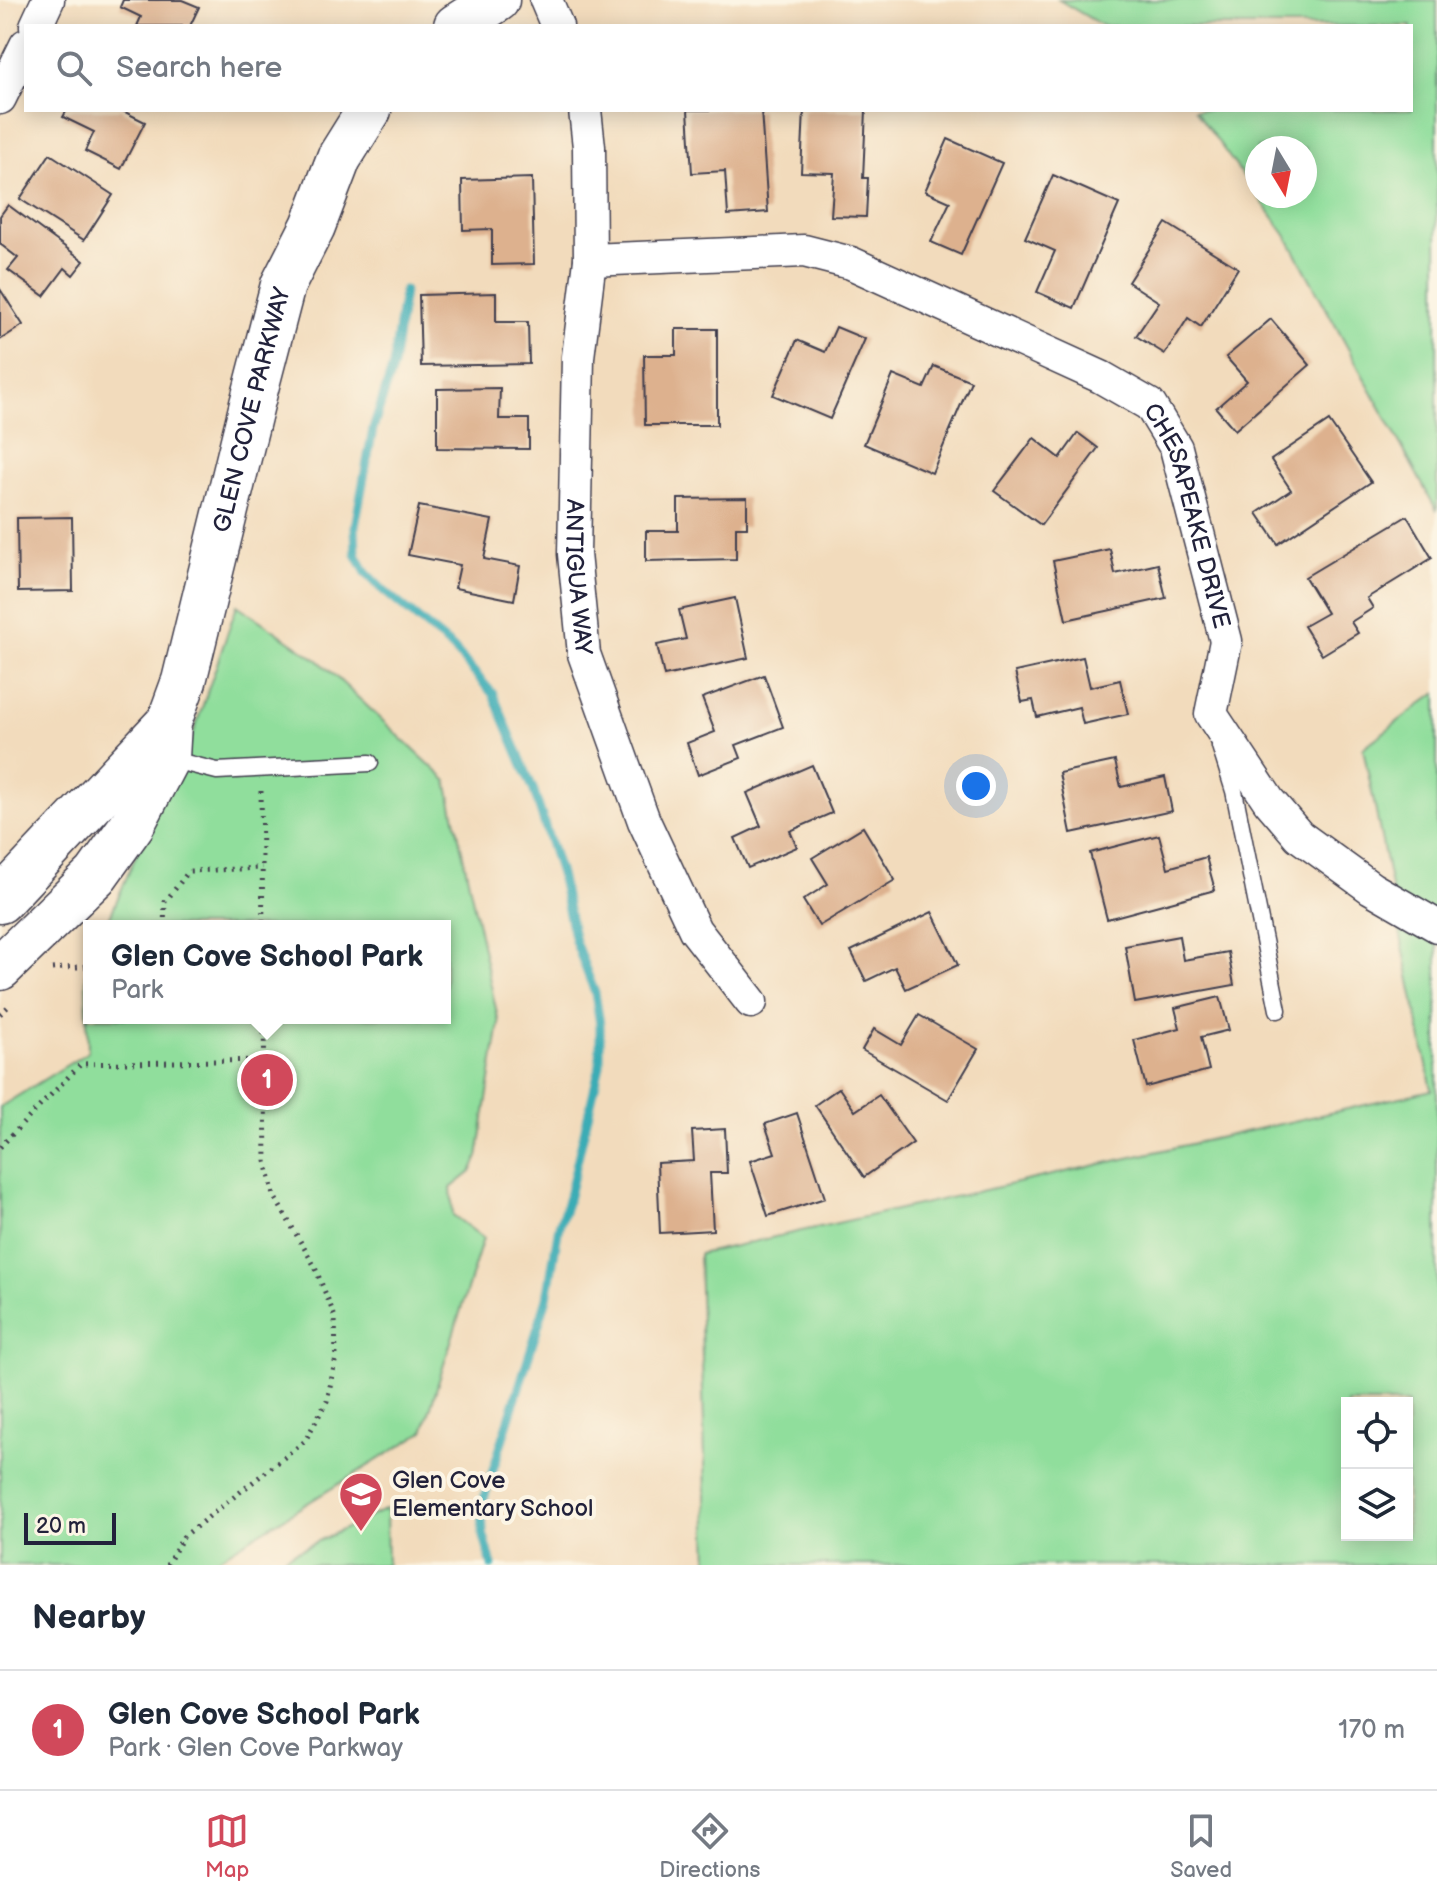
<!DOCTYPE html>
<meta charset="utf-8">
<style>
body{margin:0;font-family:"Balsamiq Sans",sans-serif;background:#f2f2f3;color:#1f2937}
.controls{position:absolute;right:24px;bottom:24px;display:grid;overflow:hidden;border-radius:0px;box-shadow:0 4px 20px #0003}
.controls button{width:72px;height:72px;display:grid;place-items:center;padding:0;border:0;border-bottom:2px solid #e0e1e3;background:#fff;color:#1f2937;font:40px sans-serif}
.compass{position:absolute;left:1245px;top:136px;width:72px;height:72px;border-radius:50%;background:#fff;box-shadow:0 4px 20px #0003;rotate:170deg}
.scale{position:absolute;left:24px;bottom:20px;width:92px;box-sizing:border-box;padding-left:8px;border:4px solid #22223b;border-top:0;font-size:22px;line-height:28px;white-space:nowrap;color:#22223b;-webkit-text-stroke:6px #fcf5e5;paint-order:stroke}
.you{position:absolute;left:976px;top:786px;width:28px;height:28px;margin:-20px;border:6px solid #fff;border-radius:50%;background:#1a73e8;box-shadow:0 0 0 12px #1a73e833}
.badge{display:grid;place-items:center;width:52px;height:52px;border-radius:50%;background:#d1495b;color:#fff;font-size:26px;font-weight:700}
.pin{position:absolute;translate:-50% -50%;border:4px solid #fff;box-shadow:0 2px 8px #0006}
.popup{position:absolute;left:83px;top:920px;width:368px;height:104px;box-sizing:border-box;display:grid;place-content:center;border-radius:0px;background:#fff;filter:drop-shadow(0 2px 6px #0005);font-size:26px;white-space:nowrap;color:#747a83}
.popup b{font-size:30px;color:#1f2937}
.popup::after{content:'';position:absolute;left:50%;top:100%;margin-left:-16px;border:16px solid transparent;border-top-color:#fff}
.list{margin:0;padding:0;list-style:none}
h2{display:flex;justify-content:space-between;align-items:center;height:104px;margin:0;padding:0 32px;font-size:34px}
h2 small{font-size:26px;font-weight:400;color:#747a83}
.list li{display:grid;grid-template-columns:52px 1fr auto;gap:24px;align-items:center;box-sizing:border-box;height:120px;padding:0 32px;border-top:2px solid #e0e1e3}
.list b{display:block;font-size:30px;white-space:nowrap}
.list p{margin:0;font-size:26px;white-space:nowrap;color:#747a83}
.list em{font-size:26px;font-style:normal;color:#747a83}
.icon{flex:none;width:44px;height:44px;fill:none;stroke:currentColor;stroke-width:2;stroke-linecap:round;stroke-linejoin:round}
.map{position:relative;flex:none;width:1437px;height:1565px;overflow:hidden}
.search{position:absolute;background:#fff;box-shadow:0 4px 20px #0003;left:24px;right:24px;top:24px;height:88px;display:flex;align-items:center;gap:20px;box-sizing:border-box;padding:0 28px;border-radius:0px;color:#747a83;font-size:30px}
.sheet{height:224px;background:#fff}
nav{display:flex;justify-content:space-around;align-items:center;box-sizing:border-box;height:112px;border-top:2px solid #e0e1e3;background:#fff;font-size:22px;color:#747a83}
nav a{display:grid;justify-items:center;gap:4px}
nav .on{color:#d1495b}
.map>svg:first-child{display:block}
.green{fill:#90de9c;stroke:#59806c;stroke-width:2;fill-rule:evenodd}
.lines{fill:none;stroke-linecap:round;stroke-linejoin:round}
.stream{stroke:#3bacb5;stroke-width:9}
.building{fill:#ddb18e}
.lane-casing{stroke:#413e4e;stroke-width:19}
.street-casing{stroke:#413e4e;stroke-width:35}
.secondary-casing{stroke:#413e4e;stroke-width:47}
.path{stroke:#413e4e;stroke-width:5;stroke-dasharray:2 6;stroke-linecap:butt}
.lane{stroke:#fff;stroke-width:16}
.street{stroke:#fff;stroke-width:32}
.secondary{stroke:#fff;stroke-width:44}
.labels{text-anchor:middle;stroke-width:8;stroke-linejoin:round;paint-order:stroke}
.street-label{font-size:24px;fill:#22223b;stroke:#fcf5e5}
.poi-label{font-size:24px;fill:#22223b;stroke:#fcf5e5;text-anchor:start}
</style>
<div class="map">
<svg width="1437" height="1565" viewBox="0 0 1437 1565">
<rect width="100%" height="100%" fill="#fcf5e5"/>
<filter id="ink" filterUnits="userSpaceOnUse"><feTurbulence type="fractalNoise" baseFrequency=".0125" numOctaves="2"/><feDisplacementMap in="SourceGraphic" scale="16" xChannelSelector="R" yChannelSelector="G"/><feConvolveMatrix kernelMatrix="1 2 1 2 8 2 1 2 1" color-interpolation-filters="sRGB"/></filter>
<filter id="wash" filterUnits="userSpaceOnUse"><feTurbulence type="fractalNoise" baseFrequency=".006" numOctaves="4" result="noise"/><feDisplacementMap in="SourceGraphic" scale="32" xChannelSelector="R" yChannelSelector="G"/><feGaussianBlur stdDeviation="1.8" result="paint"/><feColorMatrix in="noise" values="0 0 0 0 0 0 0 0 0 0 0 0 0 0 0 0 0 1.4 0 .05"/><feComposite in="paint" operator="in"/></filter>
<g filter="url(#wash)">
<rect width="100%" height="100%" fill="#f2dbbc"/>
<g class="green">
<polygon points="1059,0 1437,0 1437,511 1286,235 1258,196 1305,196 1305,148 1257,148 1257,195 1195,110 1411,110 1411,26 1103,26"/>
<polygon points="237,605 319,661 447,781 499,1023 478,1157 471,1172 451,1188 453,1215 483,1238 423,1432 207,1565 0,1565 0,1107 88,1052 86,974 89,967 89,1018 445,1018 445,926 106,926 148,827 191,740"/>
<path d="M1437 692V1565H708L699 1254 1432 1090 1363 748ZM1347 1403H1407V1535H1347Z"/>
<polygon points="386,1509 387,1565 268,1565"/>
</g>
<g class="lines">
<polyline class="stream" points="404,291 393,366 373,429 355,526 356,554 366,573 384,591 453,648 493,694 534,791 560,874 575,941 595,993 600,1024 600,1065 568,1200 559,1226 547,1298 482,1505 483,1533 492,1565"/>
</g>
<g id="blocks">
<g class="building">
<polygon points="123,0 182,0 199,7 190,26 137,26 141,17 120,7"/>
<polygon points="67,110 121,110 145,122 121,169 85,151 94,132 63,117"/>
<polygon points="688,110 761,110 768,212 728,215 725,171 692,173"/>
<polygon points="804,110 866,110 863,178 868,178 866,217 831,216 834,173 801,172"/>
<polygon points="948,139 1002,163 961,255 931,242 950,202 925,191"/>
<polygon points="50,154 113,195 84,240 20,199"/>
<polygon points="1053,175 1119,204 1074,308 1037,292 1055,251 1025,238"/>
<polygon points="532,178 534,264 492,265 492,229 463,230 462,180"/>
<polygon points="8,205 84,261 73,275 65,268 44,296 8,270 18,258 0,244 0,216"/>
<polygon points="1166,223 1238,268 1201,327 1188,318 1165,354 1136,336 1159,302 1128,282"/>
<polygon points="0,289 23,325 0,340"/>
<polygon points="496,293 496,322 528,322 529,364 421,366 419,295"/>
<polygon points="1271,319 1310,365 1235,430 1216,408 1247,381 1226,357"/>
<polygon points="836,327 865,339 830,419 773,395 797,340 825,352"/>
<polygon points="676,329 717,329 717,425 645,425 644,355 676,355"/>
<polygon points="934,366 971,381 932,473 864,444 893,375 924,388"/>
<polygon points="500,388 499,419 529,419 529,449 437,448 437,389"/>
<polygon points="1329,421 1371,482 1278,544 1257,513 1291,490 1271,460"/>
<polygon points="1078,433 1098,448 1041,525 994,491 1034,438 1060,458"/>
<polygon points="747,498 747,527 736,527 736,559 646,561 646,531 678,531 678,499"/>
<polygon points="419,506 492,520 484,559 520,566 514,600 455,588 460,565 408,555"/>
<polygon points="1407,516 1432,558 1367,598 1373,608 1351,622 1358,633 1322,655 1304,626 1327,613 1305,577"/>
<polygon points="72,517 73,591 18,592 17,518"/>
<polygon points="1110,549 1115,574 1158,564 1166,598 1066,620 1053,561"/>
<polygon points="735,598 748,658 664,676 657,645 686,639 679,610"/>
<polygon points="1083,657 1090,687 1120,680 1128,714 1083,724 1079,707 1037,717 1033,700 1022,702 1015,672"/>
<polygon points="764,675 783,727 736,745 741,758 698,775 687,743 715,732 702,698"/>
<polygon points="1115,761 1121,787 1165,777 1172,811 1071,833 1059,773"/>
<polygon points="812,765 832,813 790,831 797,847 748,868 735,838 761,826 747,793"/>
<polygon points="863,827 895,880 819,926 803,900 828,884 812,858"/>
<polygon points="1159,835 1168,868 1206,857 1215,890 1107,919 1090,853"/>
<polygon points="932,912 958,965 906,989 895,967 866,981 851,951"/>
<polygon points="1179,936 1183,960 1228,952 1234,985 1135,1003 1125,946"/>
<polygon points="1220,997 1229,1030 1201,1037 1209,1070 1146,1087 1134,1040 1180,1028 1175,1008"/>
<polygon points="919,1015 978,1049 948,1100 862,1050 874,1029 901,1045"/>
<polygon points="839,1088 855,1111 879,1095 913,1143 864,1177 815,1105"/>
<polygon points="797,1113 825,1198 768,1216 750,1161 775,1153 765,1124"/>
<polygon points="725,1129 727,1173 710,1173 713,1230 660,1233 657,1163 694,1161 692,1131"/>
</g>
</g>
</g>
<g filter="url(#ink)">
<use href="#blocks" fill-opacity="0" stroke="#413e4e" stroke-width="2"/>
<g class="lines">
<g class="lane-casing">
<g id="lane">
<polyline points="1220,746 1234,791 1278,1010"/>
<polyline points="169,759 217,771 370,763"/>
</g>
</g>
<g class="street-casing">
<g id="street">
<polyline points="546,0 557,26"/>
<polyline points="36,26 48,0"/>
<polyline points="0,98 26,45"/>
<path id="s1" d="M585 110 589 147 590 260 578 357 574 554 584 654 644 821 695 930 751 1002"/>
<path id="s2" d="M590 260 804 251 851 263 1101 377 1150 405 1176 448 1226 641 1211 714 1269 801 1299 836 1371 888 1437 926"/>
</g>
</g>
<g class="secondary-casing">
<g id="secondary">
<polyline points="456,26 497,0"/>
<polyline points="0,901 169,722"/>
<path id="s3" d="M0 968 96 875 132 825 167 758 169 722 184 681 252 404 283 285 313 226 339 158 369 110"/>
</g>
</g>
<g class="path">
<polyline points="261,791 263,926"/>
<polyline points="164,926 165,902 189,871 262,868"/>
<polyline points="52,969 89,966"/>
<polyline points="0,1014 11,1004"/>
<polyline points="221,1018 264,1018"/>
<polyline points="0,1147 81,1064 264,1060"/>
<polyline points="167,1565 183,1537 305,1441 327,1401 336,1357 335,1317 314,1265 274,1196 266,1161 264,1018"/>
</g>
<use href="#lane" class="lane"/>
<use href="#street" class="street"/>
<use href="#secondary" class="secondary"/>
</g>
</g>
<defs>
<g id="school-pin" transform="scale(2.3)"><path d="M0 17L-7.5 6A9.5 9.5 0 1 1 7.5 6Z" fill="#d1495b" stroke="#fcf5e5"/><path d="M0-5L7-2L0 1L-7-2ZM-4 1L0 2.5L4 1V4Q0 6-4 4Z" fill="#fff"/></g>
</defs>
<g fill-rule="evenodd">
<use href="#school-pin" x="361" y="1494"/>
</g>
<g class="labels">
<g class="street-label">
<text dy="8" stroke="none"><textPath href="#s3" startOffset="630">GLEN COVE PARKWAY</textPath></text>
<text dy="8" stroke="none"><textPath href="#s2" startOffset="712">CHESAPEAKE DRIVE</textPath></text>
<text dy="8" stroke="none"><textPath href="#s1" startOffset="468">ANTIGUA WAY</textPath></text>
</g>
<g class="poi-label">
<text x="392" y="1488">Glen Cove<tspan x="392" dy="28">Elementary School</tspan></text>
</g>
</g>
</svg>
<div class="controls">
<button><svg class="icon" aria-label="locate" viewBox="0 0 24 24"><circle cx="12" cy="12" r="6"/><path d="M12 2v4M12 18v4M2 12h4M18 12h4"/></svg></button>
<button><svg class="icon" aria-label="layers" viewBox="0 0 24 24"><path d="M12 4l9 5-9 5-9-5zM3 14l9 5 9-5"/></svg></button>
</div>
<svg class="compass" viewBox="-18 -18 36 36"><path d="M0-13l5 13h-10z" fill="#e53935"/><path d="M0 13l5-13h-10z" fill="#747a83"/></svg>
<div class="scale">20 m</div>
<div class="you"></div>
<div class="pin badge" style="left:267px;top:1080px">1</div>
<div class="popup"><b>Glen Cove School Park</b>Park</div>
<div class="search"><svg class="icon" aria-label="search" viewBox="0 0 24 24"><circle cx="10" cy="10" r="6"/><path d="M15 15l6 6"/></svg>Search here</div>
</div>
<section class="sheet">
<h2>Nearby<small></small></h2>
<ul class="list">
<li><span class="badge">1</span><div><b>Glen Cove School Park</b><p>Park · Glen Cove Parkway</p></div><em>170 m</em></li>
</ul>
</section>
<nav>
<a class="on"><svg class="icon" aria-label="map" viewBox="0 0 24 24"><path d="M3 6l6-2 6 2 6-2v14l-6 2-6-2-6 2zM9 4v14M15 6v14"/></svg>Map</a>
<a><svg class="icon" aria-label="directions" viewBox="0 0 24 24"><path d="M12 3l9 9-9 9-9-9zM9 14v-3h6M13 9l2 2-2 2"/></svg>Directions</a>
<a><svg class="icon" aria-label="saved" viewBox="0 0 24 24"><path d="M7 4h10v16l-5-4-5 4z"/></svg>Saved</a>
</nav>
